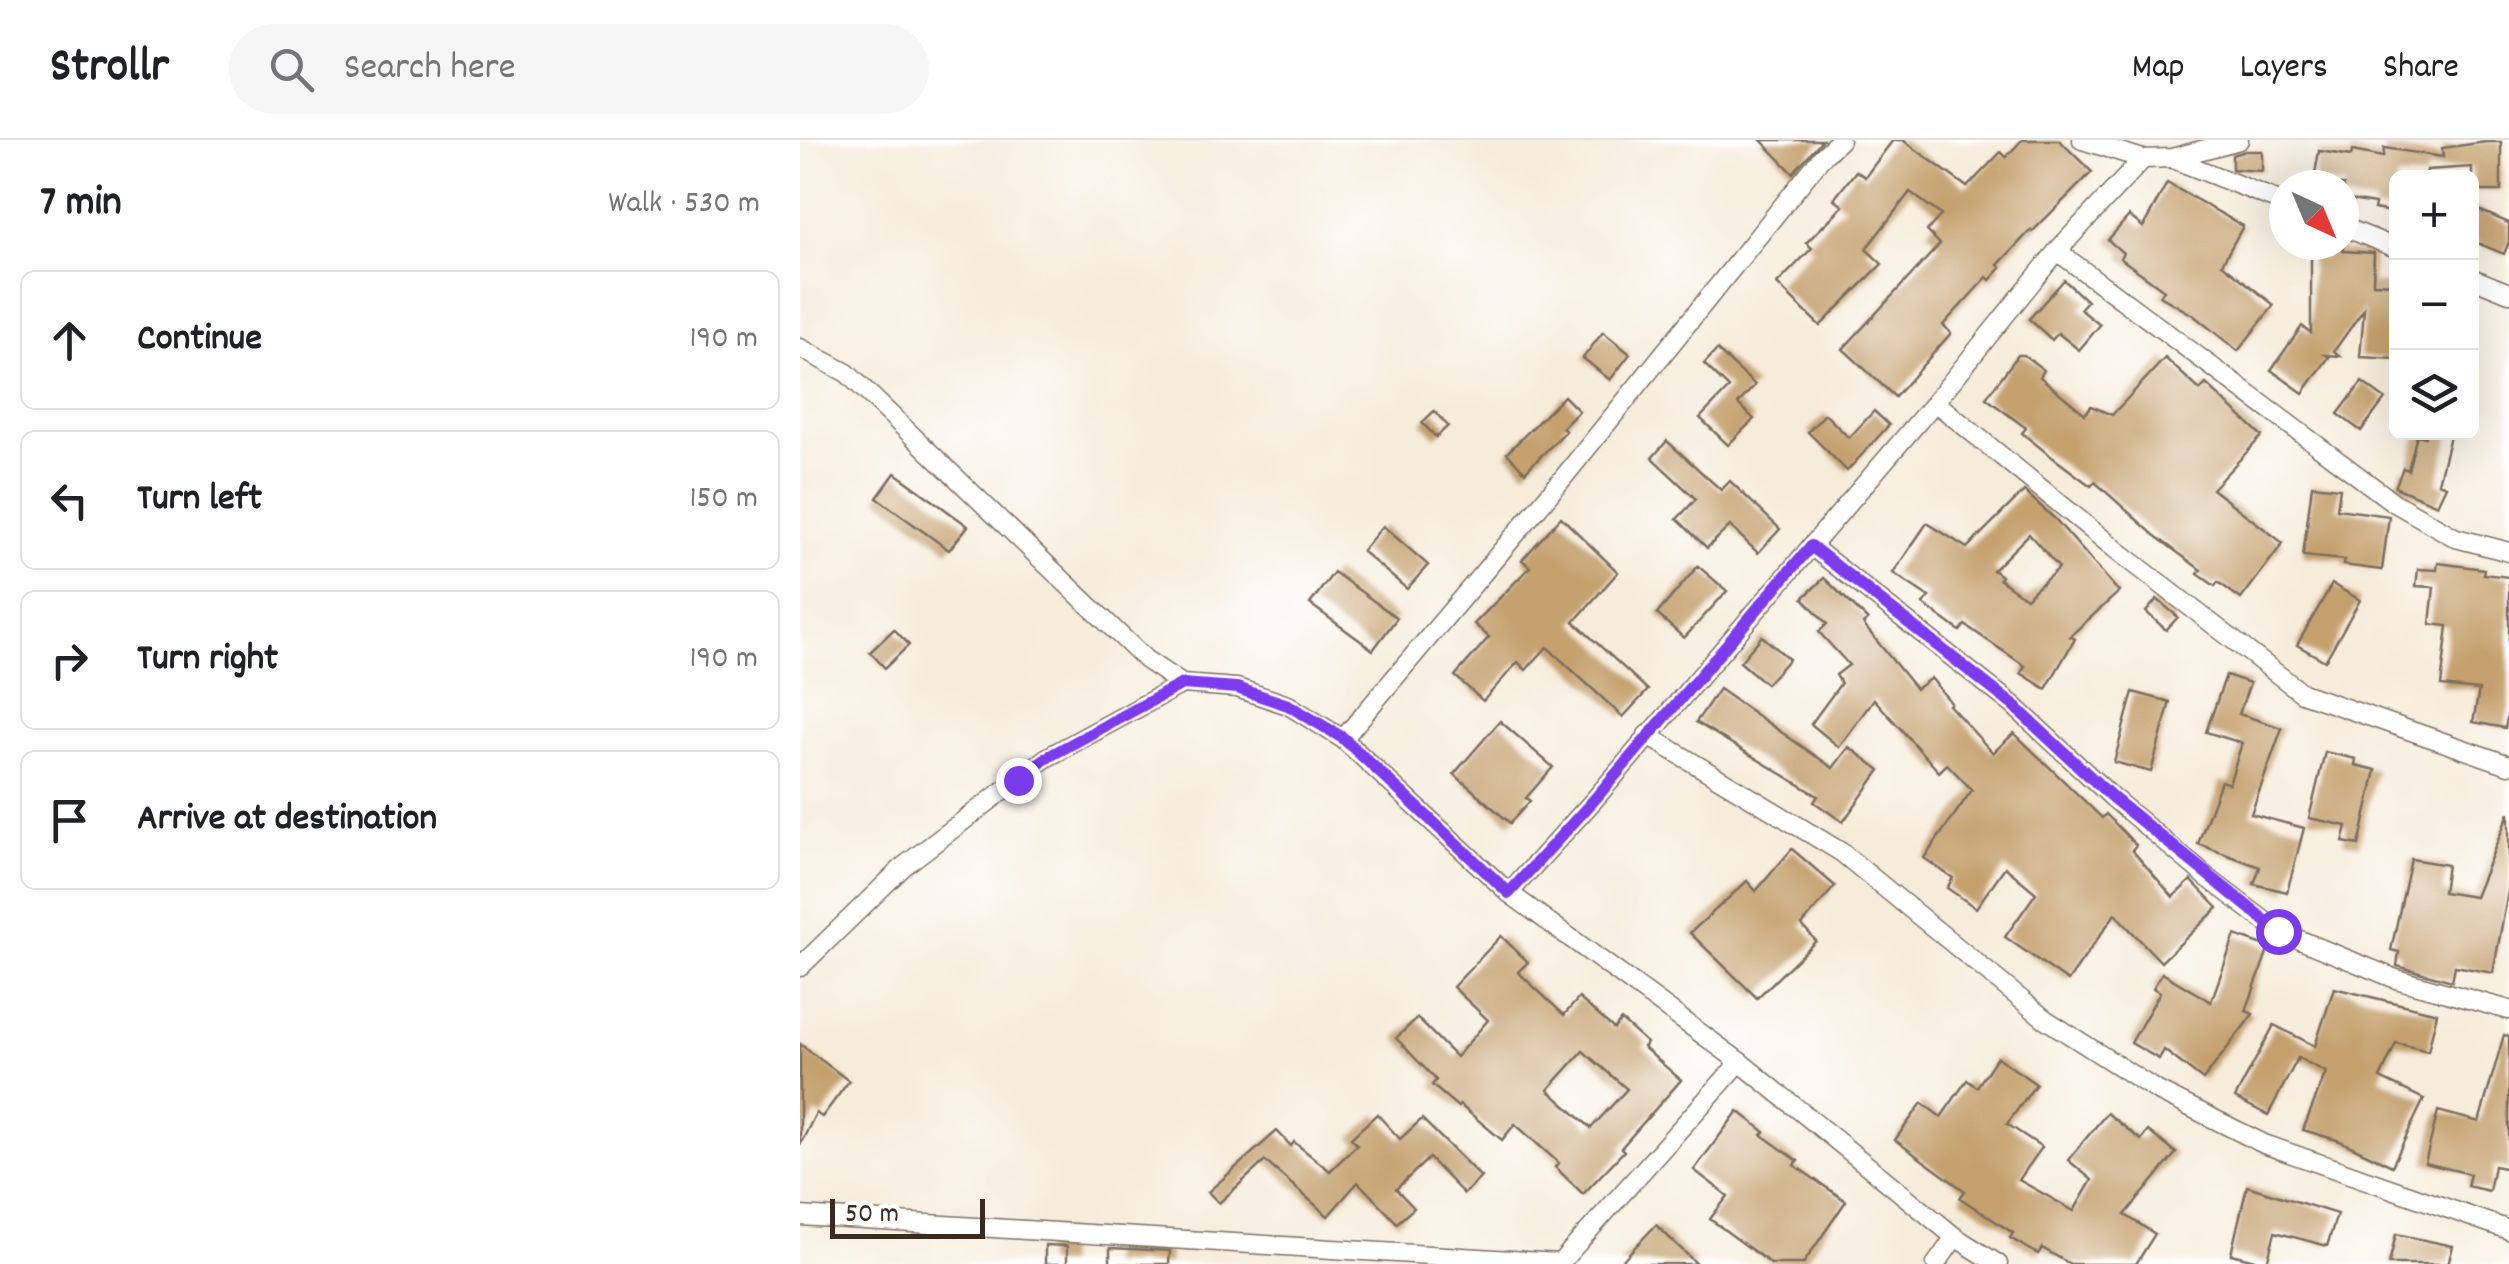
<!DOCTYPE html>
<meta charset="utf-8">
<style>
body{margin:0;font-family:Dekko,sans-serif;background:#f6f6f6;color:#202124}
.controls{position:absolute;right:30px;top:30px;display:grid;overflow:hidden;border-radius:15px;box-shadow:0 10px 40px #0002}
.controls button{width:90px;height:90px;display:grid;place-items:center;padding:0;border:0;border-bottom:2px solid #e0e0e0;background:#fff;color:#202124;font:50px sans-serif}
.compass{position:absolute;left:1469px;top:30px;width:90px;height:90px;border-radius:50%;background:#fff;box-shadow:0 10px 40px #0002;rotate:136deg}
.scale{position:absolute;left:30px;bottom:25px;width:155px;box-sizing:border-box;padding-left:10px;border:5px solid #3b2a1e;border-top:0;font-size:28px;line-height:35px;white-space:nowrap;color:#3b2a1e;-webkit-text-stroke:8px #fff;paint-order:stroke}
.stop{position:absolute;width:30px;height:30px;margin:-22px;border:8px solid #7c3aed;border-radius:50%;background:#fff}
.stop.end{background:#7c3aed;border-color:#fff;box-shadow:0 2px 10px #0008}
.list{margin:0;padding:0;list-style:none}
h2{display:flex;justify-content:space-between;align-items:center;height:130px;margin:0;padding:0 40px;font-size:42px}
h2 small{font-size:32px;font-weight:400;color:#757577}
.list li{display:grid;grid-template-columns:65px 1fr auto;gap:30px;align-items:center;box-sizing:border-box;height:140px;margin:0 20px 20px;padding:0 20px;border:2px solid #e0e0e0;border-radius:15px}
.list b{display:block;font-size:38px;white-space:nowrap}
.list em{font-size:32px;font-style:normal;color:#757577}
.icon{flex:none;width:55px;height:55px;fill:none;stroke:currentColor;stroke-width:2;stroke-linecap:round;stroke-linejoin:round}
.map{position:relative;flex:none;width:1709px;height:1124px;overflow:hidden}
header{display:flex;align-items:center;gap:60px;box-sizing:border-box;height:140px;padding:0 50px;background:#fff;border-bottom:2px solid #e0e0e0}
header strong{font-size:48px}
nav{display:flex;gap:55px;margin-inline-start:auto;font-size:35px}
.search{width:700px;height:90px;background:#f6f6f6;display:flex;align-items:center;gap:25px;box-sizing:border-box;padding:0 35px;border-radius:55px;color:#757577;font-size:38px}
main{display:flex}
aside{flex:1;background:#fff}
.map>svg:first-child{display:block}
.building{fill:#c5a16e;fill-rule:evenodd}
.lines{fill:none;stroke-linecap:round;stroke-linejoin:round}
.minor-casing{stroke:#7c6e60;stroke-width:21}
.minor{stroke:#fff;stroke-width:18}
.route{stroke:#7c3aed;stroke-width:12}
</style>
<header>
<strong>Strollr</strong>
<div class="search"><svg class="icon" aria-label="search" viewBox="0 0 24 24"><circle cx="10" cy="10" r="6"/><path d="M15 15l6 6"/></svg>Search here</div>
<nav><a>Map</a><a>Layers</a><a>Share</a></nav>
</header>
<main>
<aside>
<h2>7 min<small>Walk · 530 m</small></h2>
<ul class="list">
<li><svg class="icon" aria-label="ahead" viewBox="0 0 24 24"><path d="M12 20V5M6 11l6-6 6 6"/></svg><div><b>Continue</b></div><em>190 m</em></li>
<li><svg class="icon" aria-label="left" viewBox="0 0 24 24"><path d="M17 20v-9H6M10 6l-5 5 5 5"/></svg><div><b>Turn left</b></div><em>150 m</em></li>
<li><svg class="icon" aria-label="right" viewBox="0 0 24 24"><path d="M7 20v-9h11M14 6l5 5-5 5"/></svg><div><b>Turn right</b></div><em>190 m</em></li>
<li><svg class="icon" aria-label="arrive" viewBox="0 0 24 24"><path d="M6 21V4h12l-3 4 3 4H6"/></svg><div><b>Arrive at destination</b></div></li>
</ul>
</aside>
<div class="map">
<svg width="1709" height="1124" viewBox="0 0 1709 1124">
<rect width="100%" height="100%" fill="#fff"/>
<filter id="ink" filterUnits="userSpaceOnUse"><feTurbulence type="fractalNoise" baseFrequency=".01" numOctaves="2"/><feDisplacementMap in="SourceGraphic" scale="20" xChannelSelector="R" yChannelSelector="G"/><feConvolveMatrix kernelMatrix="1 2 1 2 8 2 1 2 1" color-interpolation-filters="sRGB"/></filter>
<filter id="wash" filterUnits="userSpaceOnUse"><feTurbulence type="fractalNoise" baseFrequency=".0048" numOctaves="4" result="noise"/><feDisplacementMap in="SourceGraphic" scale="40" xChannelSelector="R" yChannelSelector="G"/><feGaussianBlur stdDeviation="2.25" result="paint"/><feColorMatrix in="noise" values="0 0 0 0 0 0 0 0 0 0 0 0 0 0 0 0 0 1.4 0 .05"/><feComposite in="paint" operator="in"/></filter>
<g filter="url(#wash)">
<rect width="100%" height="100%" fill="#f6ecda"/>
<g id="blocks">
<g class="building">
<polygon points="961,0 1022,0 993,33"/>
<polygon points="1093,0 1103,0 1167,47 1201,12 1206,17 1222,0 1259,0 1292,32 1232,92 1231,90 1198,125 1201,128 1190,140 1187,137 1143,185 1151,193 1095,257 1043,209 1140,104 1127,91 1141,75 1110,52 1066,109 1082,124 1020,186 977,144 1012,108 1006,103 1043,66 1034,59 1056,31 1065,37"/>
<polygon points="1686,2 1701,2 1701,51 1672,51 1672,27 1627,30 1625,38 1596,38 1596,73 1574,69 1575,64 1544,59 1544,45 1513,45 1519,11 1551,16 1552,11 1583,17 1584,8 1643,17 1642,8"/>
<polygon points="1445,11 1462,11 1462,31 1432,29 1432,15"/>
<polygon points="1367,43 1443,86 1422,124 1474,165 1438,211 1393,175 1360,156 1364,150 1320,118 1323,113 1308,100 1329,76 1343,87"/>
<polygon points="1672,67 1709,83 1709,102 1704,114 1672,101"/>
<polygon points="1511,106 1543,106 1543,111 1574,113 1573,143 1596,144 1596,219 1560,217 1564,169 1534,211 1540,216 1526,215 1529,217 1503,253 1471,230 1502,186 1511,193"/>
<polygon points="1264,140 1287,161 1280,169 1300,185 1279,210 1258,193 1252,200 1229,179"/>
<polygon points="803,192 830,214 810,240 783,218"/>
<polygon points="917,210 955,245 938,264 954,279 928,305 900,278 929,248 904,224"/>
<polygon points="1218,215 1224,215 1244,230 1240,237 1285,274 1291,266 1312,275 1365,218 1400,250 1406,244 1462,296 1412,349 1483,403 1441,459 1418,442 1415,446 1398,434 1401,430 1354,395 1295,342 1291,346 1248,314 1222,293 1226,288 1186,258"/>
<polygon points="1562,242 1585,259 1561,291 1538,274"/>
<polygon points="764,256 779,271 762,288 766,291 725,332 707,313"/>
<polygon points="634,271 648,286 636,297 622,283"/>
<polygon points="1074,271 1089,285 1047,331 1008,292 1025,274 1049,298"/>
<polygon points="1626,292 1651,292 1638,343 1646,346 1637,365 1595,347 1603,328 1608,330 1617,295 1625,297"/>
<polygon points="867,301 921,350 930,341 980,389 958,413 930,386 907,408 877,379 896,359 852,318"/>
<polygon points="95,333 168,386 149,410 77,358"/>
<polygon points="1512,345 1540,348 1537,369 1589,376 1582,430 1543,425 1545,420 1503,416"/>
<path d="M1224 351 1255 379 1319 452 1270 496 1275 499 1246 549 1221 533 1225 526 1165 485 1160 491 1123 464 1129 457 1093 433 1127 383 1167 408ZM1229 394 1259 428 1226 458 1199 439 1201 436 1193 430Z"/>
<polygon points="761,377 818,432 774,482 848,550 823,577 747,507 726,530 718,522 683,561 655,536 689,497 674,484 730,427 722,420"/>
<polygon points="583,386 628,425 607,449 562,411"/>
<polygon points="1638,423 1684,429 1683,434 1709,437 1709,568 1705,588 1673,582 1679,550 1641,546 1648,486 1630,484 1634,447 1616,446 1618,429 1637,430"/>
<polygon points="898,426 927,451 884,498 857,474"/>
<polygon points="534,432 597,478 573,510 510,464"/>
<polygon points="1024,438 1068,480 1063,484 1116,549 1131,538 1151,563 1149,565 1193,613 1214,593 1302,678 1306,674 1336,705 1332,710 1373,757 1391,740 1418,768 1361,822 1315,774 1268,841 1205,797 1236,753 1205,727 1176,768 1147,748 1153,738 1124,718 1172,650 1147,624 1139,632 1074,559 1039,607 1011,584 1041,543 1036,535 1049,525 1019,492 1027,484 1003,458"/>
<polygon points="1532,444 1560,460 1525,521 1497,505"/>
<polygon points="1357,459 1378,477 1366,490 1346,472"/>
<polygon points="94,489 109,505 85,528 70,512"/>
<polygon points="962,496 989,519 966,544 940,522"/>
<polygon points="1426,535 1450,543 1439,574 1482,588 1451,674 1504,688 1487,752 1454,744 1460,727 1398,704 1421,641 1429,644 1442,603 1406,592"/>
<polygon points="919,549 1033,628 1049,607 1080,630 1043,682 1014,662 1018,656 896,582"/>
<polygon points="1333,552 1370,562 1351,632 1314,622"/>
<polygon points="700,581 753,627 726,658 730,661 710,683 654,634"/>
<polygon points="1525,612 1556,619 1555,625 1576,630 1559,705 1543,702 1547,686 1509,678"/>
<polygon points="1709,673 1709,747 1693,833 1655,826 1652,841 1597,826 1599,812 1591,810 1611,719 1647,725 1643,752 1675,757"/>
<polygon points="992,709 1035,746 1002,785 1016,801 957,858 890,793 947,741 956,751"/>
<polygon points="1435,795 1469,807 1446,871 1453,874 1403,940 1364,910 1359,919 1331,903 1360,852 1353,848 1362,833 1411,862"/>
<path d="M701 796 728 822 718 832 764 875 779 858 814 889 821 880 847 903 843 907 881 940 821 1008 824 1011 783 1054 755 1027 759 1023 715 984 702 1000 660 965 658 967 632 945 636 940 596 898 617 878 656 917 688 880 653 847ZM783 911 827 949 791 988 748 950Z"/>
<polygon points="1534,848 1637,873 1628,911 1596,903 1580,938 1624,959 1592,1026 1540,1001 1503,990 1526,932 1498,918 1468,975 1435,958 1474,885 1515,906"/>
<polygon points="1704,895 1709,896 1709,1029 1694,1026 1689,1051 1667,1046 1670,1034 1625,1023 1638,971 1679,982"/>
<polygon points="0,904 49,941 22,977 16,973 0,1005"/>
<polygon points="1197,917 1236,944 1207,984 1242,1007 1219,1040 1274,1071 1292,1040 1268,1020 1307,973 1341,1000 1348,991 1376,1013 1325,1075 1355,1094 1336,1124 1270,1124 1242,1108 1238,1114 1210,1098 1213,1093 1160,1058 1165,1051 1095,1000 1122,963 1141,977 1167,940 1177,947"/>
<polygon points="938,971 965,992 962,995 998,1021 994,1025 1046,1061 1003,1124 971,1124 910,1079 928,1056 894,1030"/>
<polygon points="577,974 600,999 622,979 681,1037 664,1054 629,1018 596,1049 614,1068 597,1083 558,1042 528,1076 465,1021 419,1063 408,1052 477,991 491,1006 494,1002 530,1031 557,1005 551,998"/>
<polygon points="1447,1046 1537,1074 1527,1106 1475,1092 1467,1123 1431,1114"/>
<polygon points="856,1085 897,1124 819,1124"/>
<polygon points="1596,1094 1653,1106 1648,1124 1589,1124"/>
<polygon points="245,1105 267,1106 267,1124 245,1124"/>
<polygon points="310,1108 370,1111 369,1124 310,1124"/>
</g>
</g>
</g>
<g filter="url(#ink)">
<use href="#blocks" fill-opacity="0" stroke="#7c6e60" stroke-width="2.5"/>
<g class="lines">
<g class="minor-casing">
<g id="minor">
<polyline points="1282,0 1343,19 1372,18 1439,0"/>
<polyline points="1373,19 1484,63"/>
<polyline points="1544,87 1596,108"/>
<polyline points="1257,111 1593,362 1656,398 1709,412"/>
<polyline points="1672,138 1709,153"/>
<polyline points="0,208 47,233 346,520 382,544 437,548 488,565 543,599 709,753 940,922 1155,1097 1198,1124"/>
<polyline points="1135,262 1314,408 1502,553 1709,625"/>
<polyline points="1011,406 1213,565 1313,658 1408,738 1478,791 1596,839 1709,870"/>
<polyline points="847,595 1041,712 1245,879 1356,950 1464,1004 1709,1090"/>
<polyline points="543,599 763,338 1022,17 1040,0"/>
<polyline points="709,753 794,660 1135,262 1257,111 1343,19"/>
<polyline points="0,827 104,726 246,618 382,544"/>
<polyline points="0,1076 759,1123"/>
<polyline points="759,1124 940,922"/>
<polyline points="1136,1124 1155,1097"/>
</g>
</g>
<use href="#minor" class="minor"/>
</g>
</g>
<g class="lines" filter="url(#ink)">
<polyline class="route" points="218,640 246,618 382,544 437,548 488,565 543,598 709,753 794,660 1011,406 1213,565 1313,658 1478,791"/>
</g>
</svg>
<div class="controls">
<button>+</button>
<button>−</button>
<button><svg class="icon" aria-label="layers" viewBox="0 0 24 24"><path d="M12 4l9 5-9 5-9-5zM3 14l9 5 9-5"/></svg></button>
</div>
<svg class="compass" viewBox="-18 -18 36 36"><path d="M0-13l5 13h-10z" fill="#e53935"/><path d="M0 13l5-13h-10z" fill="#757577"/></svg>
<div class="scale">50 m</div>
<div class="stop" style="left:1478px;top:791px"></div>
<div class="stop end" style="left:218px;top:640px"></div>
</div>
</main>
